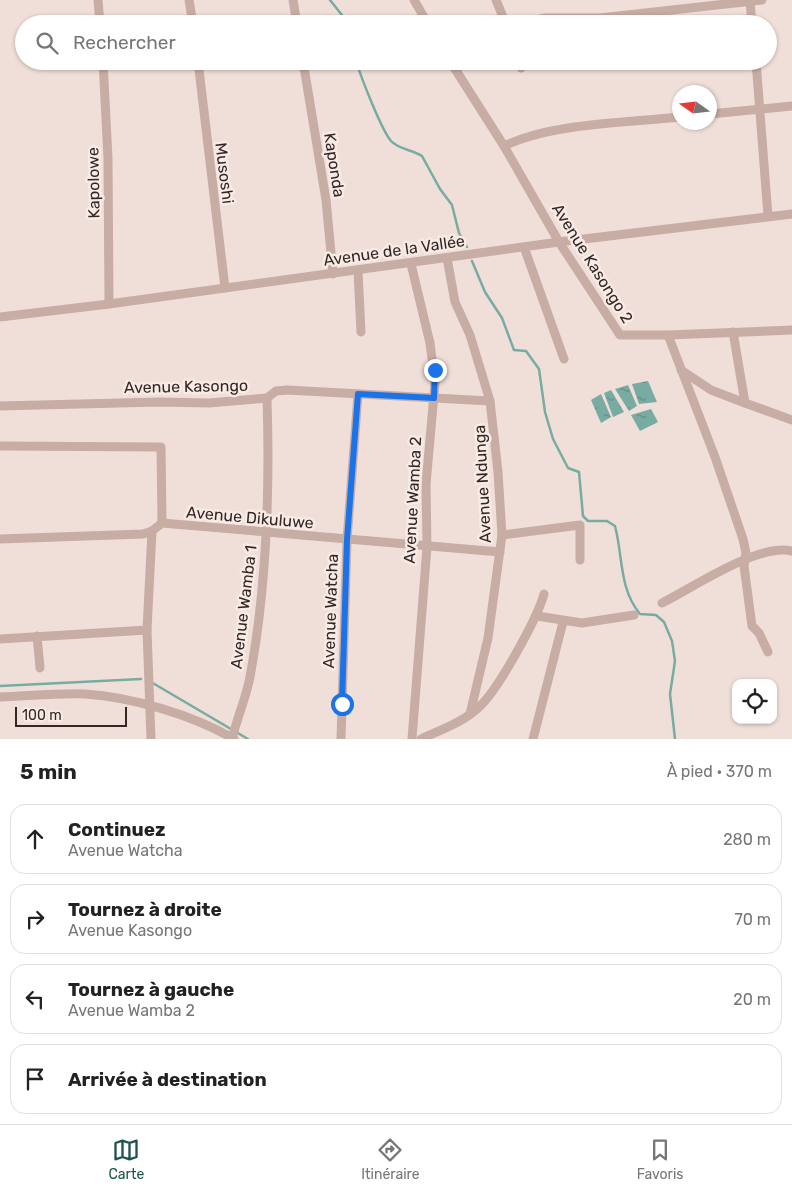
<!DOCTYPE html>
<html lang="fr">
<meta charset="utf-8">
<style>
body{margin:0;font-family:Rubik,sans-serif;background:#f6f6f6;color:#222}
.controls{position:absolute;right:15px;bottom:15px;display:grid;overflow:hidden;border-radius:10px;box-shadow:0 1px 4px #0004}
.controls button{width:45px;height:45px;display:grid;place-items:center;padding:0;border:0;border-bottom:1px solid #e0e0e0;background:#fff;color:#222;font:25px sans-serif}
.compass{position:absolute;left:672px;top:85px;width:45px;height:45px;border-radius:50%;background:#fff;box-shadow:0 1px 4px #0004;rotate:284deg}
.scale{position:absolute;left:15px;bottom:12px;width:112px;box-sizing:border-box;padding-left:5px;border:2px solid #332726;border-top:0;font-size:14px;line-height:18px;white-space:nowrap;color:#332726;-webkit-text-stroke:4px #f8eae4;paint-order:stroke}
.stop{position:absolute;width:15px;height:15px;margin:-11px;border:4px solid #1a73e8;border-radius:50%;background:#fff}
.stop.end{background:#1a73e8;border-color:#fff;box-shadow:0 1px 5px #0008}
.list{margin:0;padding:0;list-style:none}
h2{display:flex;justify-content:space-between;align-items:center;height:65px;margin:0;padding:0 20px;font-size:21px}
h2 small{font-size:16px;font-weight:400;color:#767676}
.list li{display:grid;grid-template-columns:32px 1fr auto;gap:15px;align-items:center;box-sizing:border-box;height:70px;margin:0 10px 10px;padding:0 10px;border:1px solid #e0e0e0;border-radius:15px}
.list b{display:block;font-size:19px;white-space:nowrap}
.list p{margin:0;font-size:16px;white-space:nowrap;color:#767676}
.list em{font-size:16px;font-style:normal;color:#767676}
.icon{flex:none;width:28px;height:28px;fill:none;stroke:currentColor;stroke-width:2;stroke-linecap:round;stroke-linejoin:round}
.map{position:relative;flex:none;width:792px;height:739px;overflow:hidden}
.search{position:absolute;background:#fff;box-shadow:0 1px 4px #0004;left:15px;right:15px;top:15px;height:55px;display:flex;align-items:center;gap:12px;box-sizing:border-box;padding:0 18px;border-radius:28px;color:#767676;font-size:19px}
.sheet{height:385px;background:#fff}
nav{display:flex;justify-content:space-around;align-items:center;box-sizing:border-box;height:70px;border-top:1px solid #e0e0e0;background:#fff;font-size:14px;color:#767676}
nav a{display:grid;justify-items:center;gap:2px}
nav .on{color:#1d534b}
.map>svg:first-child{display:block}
.water{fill:url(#water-ripples)}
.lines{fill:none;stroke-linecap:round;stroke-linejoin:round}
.stream{stroke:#78aca3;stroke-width:2.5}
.minor{stroke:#c8ada4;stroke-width:9}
.route{stroke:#1a73e8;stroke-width:6}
.labels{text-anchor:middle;stroke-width:5;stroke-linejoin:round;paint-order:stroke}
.street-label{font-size:16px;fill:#332726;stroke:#f8eae4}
</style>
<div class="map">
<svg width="792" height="739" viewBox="0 0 792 739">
<defs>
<pattern id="water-ripples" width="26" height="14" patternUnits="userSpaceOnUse" patternTransform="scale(1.25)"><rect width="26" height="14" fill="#78aca3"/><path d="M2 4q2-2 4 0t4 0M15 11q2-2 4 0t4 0" fill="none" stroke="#638c85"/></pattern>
</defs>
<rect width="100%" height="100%" fill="#f0dfd8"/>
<g class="water">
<polygon points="648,381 657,402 639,404 632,384"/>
<polygon points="628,385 637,406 629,411 615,389"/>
<polygon points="611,390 624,412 613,417 604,393"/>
<polygon points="601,394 611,417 601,423 591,400"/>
<polygon points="651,409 658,422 640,431 631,415"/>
</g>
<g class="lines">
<g class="stream">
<polyline points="330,0 349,24"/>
<path d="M356 61C361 77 381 129 391 141 398 149 413 150 422 156L440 189 452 205 459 233 467 247"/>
<path d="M472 261 485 292 502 318 514 350 526 351 539 369 545 412 553 439 568 468 579 472 583 516 588 521H607L615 526C623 556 619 589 640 614L656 615 664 622 672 641 675 661 670 694 675 739"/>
<polyline points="151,682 248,739"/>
<polyline points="0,686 141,679"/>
</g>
<g class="minor">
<polyline points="98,0 100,24"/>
<polyline points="189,0 193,24"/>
<polyline points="293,0 297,24"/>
<polyline points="414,0 428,24"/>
<polyline points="496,0 506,24"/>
<polyline points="750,0 752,24"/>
<polyline points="519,24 545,18 600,18 762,0"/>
<polyline points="103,61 108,158 109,304"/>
<polyline points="198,61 225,288"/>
<polyline points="303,61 326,200 333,274"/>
<polyline points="450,61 504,146 559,242 620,335 668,335 792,330"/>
<polyline points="517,61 521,68"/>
<polyline points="756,61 768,216"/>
<polyline points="710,114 792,106"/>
<path d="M504 146C552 123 626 123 680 117"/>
<polyline points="524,247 564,359"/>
<polyline points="447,258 455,302 470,335 490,401 498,472 502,535 488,638 470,714"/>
<polyline points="411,264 430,343 435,383 426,484 427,547 412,739"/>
<polyline points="358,271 361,332"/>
<polyline points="0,317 109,304 559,242 792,214"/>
<polyline points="733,332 745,403 792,420"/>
<polyline points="668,335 715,457 743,539 746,553 744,566 752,626 759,633 768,652"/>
<polyline points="681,370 711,390 745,403"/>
<polyline points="0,406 159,402 209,403 267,398 276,391 287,390 490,401"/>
<polyline points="0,446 161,447 162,523"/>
<polyline points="502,535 580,525 580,560"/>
<polyline points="0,539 143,534 152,531 162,523 500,552"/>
<path d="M662 603C694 587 758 543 792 551"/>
<polyline points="537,616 582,623 634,615"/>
<polyline points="37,636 40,668"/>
<polyline points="0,639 147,630"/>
<path d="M0 697C28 696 57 693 85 694 132 697 193 715 234 739"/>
<polyline points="151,739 147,630 152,531"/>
<path d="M232 739C237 718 246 698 250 677 267 585 270 491 267 398"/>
<polyline points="341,739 347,540 358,394"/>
<path d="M421 739C440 730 464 722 479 707 498 690 537 619 544 594"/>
<polyline points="533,739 563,622"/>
</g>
</g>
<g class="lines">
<polyline class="route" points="342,704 347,540 358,394 434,398 435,370"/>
</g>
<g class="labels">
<g class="street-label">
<text transform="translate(335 165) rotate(81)" y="6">Kaponda</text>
<text transform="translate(225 173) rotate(83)" y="6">Musoshi</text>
<text transform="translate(93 183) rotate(-91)" y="6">Kapolowe</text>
<text transform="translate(394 250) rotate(-8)" y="6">Avenue de la Vallée</text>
<text transform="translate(593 263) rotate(58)" y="6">Avenue Kasongo 2</text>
<text transform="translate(186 386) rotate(-1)" y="6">Avenue Kasongo</text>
<text transform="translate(482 484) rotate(-93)" y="6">Avenue Ndunga</text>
<text transform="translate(412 500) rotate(-87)" y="6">Avenue Wamba 2</text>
<text transform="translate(250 517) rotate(5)" y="6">Avenue Dikuluwe</text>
<text transform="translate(243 607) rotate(-83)" y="6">Avenue Wamba 1</text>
<text transform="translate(330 611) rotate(-88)" y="6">Avenue Watcha</text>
</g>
</g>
</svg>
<div class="controls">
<button><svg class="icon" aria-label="locate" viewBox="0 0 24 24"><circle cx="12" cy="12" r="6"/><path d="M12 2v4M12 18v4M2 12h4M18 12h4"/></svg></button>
</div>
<svg class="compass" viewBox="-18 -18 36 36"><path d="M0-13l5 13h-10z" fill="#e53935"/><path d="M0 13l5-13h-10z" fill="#767676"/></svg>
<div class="scale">100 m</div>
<div class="stop" style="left:342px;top:704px"></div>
<div class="stop end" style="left:435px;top:370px"></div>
<div class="search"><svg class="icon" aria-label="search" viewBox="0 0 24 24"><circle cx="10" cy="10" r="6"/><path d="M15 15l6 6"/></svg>Rechercher</div>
</div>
<section class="sheet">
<h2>5 min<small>À pied · 370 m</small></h2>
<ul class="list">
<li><svg class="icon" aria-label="ahead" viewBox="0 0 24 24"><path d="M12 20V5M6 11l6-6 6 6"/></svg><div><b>Continuez</b><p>Avenue Watcha</p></div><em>280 m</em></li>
<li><svg class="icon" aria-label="right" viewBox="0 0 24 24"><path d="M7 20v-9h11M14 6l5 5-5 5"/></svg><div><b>Tournez à droite</b><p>Avenue Kasongo</p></div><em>70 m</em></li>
<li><svg class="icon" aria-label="left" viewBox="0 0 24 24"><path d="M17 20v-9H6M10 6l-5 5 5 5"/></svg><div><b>Tournez à gauche</b><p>Avenue Wamba 2</p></div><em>20 m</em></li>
<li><svg class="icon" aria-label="arrive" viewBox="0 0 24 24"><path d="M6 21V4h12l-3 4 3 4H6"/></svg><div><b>Arrivée à destination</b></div></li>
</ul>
</section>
<nav>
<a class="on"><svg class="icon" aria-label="map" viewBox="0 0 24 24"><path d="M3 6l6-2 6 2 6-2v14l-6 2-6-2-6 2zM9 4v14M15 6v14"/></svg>Carte</a>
<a><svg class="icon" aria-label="directions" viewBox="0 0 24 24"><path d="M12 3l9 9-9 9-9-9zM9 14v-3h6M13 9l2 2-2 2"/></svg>Itinéraire</a>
<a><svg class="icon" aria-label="saved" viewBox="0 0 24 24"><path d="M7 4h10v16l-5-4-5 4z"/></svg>Favoris</a>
</nav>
